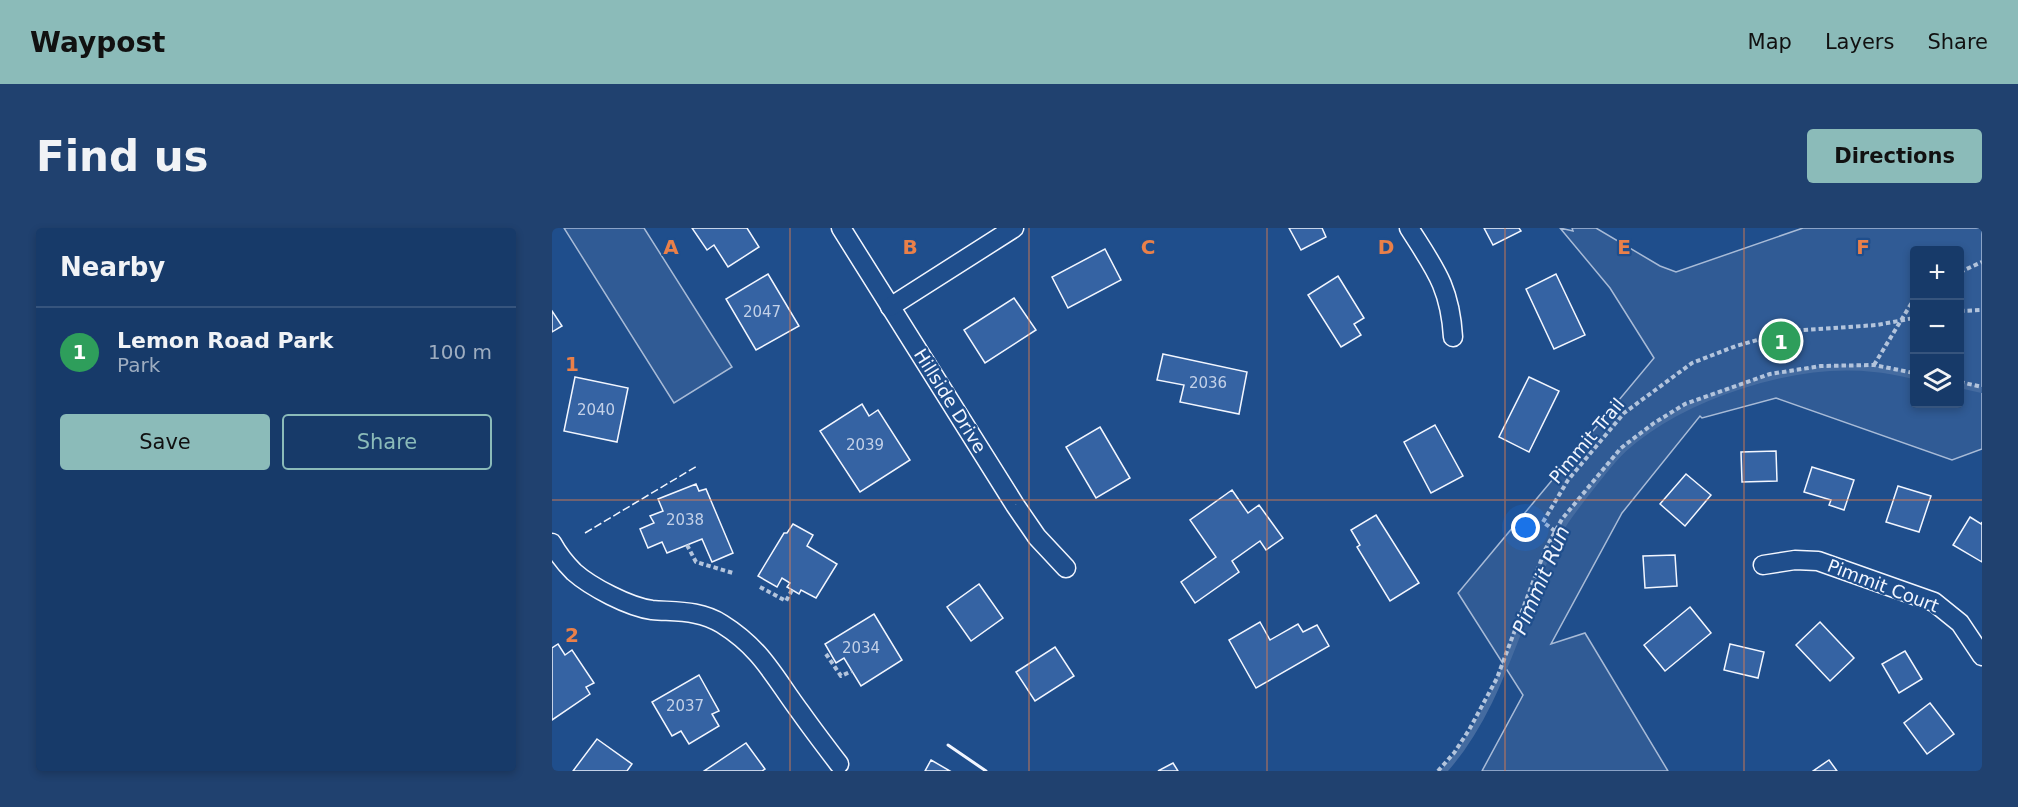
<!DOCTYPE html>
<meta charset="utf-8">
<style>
body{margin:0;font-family:"DejaVu Sans",sans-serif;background:#20416f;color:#f1f3f6}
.controls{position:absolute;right:18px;top:18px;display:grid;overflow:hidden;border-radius:6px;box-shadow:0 3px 9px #0003}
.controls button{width:54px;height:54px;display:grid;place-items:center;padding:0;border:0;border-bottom:2px solid #36547d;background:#173a69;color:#f1f3f6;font:30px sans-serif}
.you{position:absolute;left:974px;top:300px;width:21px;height:21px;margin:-15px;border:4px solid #fff;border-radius:50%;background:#1a73e8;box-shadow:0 0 0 9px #1a73e833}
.badge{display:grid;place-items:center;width:39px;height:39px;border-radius:50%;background:#8bbbb9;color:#fff;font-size:20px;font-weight:700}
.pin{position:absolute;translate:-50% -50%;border:3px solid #fff;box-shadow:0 2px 6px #0006}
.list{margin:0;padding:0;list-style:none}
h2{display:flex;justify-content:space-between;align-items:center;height:78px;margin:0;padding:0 24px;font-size:26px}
h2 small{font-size:20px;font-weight:400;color:#9eadc0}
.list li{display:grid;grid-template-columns:39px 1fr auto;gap:18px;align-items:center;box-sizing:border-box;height:90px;padding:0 24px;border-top:2px solid #36547d}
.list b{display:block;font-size:22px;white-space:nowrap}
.list p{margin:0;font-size:20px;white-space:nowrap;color:#9eadc0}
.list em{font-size:20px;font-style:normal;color:#9eadc0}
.actions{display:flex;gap:12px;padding:18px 24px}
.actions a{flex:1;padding:14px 0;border:2px solid #8bbbb9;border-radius:6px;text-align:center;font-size:21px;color:#8bbbb9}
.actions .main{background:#8bbbb9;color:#111}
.icon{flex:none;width:33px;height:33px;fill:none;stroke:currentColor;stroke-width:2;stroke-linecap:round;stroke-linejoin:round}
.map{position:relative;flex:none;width:1430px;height:543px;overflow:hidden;border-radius:6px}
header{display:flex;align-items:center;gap:36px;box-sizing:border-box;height:84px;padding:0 30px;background:#8bbbb9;color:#111}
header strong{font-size:28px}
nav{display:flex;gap:33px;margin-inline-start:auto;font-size:21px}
.intro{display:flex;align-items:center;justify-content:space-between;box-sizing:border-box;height:144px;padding:0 36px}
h1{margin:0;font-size:42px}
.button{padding:15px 27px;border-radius:6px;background:#8bbbb9;color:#111;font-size:21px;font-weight:700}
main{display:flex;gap:36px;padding:0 36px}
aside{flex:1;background:#173a69;border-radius:6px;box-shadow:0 3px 9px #0003}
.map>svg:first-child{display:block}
.built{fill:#305b95;stroke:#a8bbd7;stroke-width:1.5;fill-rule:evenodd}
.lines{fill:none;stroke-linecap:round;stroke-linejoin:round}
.stream{stroke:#446ba0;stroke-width:6}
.building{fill:#3563a3;stroke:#f2f6ff;stroke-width:1.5}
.street-casing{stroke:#f2f6ff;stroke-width:21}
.path{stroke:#b3c4dc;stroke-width:4;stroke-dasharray:4.5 3;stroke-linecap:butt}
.street{stroke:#1f4e8c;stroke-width:18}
.fence{stroke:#f2f6ff;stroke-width:1.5;stroke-dasharray:8 3;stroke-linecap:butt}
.wall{stroke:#f2f6ff;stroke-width:3}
.grid{fill:none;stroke:#ea8049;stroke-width:1.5;stroke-opacity:0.55}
.labels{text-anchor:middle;stroke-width:4.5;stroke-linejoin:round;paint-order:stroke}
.number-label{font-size:15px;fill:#c3d1e8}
.street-label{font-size:18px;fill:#f2f6ff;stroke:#1f4e8c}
.water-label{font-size:20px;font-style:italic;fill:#f2f6ff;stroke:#1f4e8c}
.grid-label{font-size:20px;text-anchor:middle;font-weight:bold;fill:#ea8049;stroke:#1f4e8c;stroke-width:4.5;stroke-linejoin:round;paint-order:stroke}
</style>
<header>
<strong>Waypost</strong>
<nav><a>Map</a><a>Layers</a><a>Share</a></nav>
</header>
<div class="intro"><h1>Find us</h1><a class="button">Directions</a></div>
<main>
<aside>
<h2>Nearby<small></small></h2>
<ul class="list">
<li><span class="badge" style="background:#2e9e5b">1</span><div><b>Lemon Road Park</b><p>Park</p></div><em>100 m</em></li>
</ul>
<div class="actions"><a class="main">Save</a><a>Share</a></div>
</aside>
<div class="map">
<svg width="1430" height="543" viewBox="0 0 1430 543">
<rect width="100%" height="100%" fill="#1f4e8c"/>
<g class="built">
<polygon points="12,0 92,0 180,139 122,175"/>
<path d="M1008 0 1021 3 1020 0H1044L1108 38 1124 44 1251 0H1430V221L1400 232 1224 170 1150 190 1148 188 1070 285 999 416 1033 405 1116 543H930L971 467 906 365 1102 130 1058 60ZM1362 22H1408V176H1362Z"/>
</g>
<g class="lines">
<g class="stream">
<polyline points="1408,157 1430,162"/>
<path d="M892 543C935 495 955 433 978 374 984 357 989 339 997 323 1006 302 1020 284 1034 266 1046 251 1058 234 1072 221 1132 168 1242 132 1322 141 1336 142 1349 145 1362 148"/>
</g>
</g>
<g class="building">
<polygon points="140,0 195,0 207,19 176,39 162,17 155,22"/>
<polygon points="737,0 770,0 774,9 749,22"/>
<polygon points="932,0 967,0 969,3 941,17"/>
<polygon points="553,21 569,52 516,80 500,49"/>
<polygon points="216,46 247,98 204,122 174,71"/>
<polygon points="1004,46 1033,107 1002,121 974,61"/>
<polygon points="786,48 812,90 802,96 809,107 789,119 756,67"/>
<polygon points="462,70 484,102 433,135 412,102"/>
<polygon points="0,83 10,98 0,104"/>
<polygon points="611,126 695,144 687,186 628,174 632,157 605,152"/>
<polygon points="23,149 76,160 65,214 12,203"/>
<polygon points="977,149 1007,163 977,224 947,209"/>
<polygon points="310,176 317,188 326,182 358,232 308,264 268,203"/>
<polygon points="883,197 911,248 879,265 852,214"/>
<polygon points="548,199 578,250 544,270 514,219"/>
<polygon points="1224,223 1225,253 1190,254 1189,224"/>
<polygon points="1260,239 1302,252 1292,282 1277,277 1279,272 1252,264"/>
<polygon points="1134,246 1159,267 1133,298 1108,276"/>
<polygon points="144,256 147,263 154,261 181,325 160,334 150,311 115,325 110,314 96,320 88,301 102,295 98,288 111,283 106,271"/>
<polygon points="1346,258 1379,268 1367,304 1334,294"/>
<polygon points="680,262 696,285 707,277 731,310 714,322 708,313 680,333 687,344 643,375 629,354 664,329 638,292"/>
<polygon points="824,287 867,355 838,373 805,319 808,317 799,302"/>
<polygon points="1418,289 1429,296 1430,294 1430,334 1401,317"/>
<polygon points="241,296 261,307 255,318 285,336 264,370 249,362 247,366 235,359 238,355 230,350 225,359 206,348 232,305 235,305"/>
<polygon points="1123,327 1125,358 1093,360 1091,328"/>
<polygon points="427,356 451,390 419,413 395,379"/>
<polygon points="1138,379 1159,405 1113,443 1092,417"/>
<polygon points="322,386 350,432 309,458 292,430 284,435 273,416"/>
<polygon points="708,394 718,412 746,396 751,404 765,397 777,418 704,460 677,412"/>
<polygon points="1268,394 1302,430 1278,453 1244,417"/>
<polygon points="6,416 13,427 20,422 42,455 34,459 38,466 0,492 0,420"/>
<polygon points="1178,416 1212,424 1206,450 1172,442"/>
<polygon points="503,419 522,448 483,473 464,444"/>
<polygon points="1353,423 1370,451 1347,465 1330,436"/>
<polygon points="147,447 167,483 160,486 167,498 137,516 129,503 120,508 100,474"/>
<polygon points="1378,475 1402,506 1375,526 1352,495"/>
<polygon points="45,511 80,536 75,543 21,543"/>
<polygon points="194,515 213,541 210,543 152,543"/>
<polygon points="379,532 398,543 373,543"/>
<polygon points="1277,532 1285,543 1261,543"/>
<polygon points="621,535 626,543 606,543"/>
</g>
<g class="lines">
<g class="street-casing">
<g id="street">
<polyline points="289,0 463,277 485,309 514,340"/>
<path d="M857 0C883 41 898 59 901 109"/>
<polyline points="338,79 462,0"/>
<path d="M0 315C6 326 13 335 22 344 39 359 77 379 100 382 125 384 148 382 170 396 210 421 222 449 249 485 261 502 274 519 287 536"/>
<polyline points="1211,337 1243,332 1266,333 1382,374 1408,395 1430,428"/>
</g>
</g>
<g class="path">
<polyline points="1408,44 1430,34"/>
<polyline points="1408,83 1430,82"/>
<polyline points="1322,137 1362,71"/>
<polyline points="1408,154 1430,159"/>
<polyline points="1003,303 991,294 1016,252 1072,185 1140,135 1184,118 1237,103 1325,97 1362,90"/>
<polyline points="135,317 144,334 181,345"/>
<polyline points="208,359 234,373 240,362"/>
<polyline points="274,426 289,448 300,443"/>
<polyline points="886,543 902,525 917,502 945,450 993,322 1010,291 1069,220 1102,195 1133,176 1218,146 1269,138 1322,137 1362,145"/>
</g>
<use href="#street" class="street"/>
<polyline class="fence" points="33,305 145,238"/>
<polyline class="wall" points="396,517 434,543"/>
</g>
<path class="grid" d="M238 0V543M477 0V543M715 0V543M953 0V543M1192 0V543M0 272H1430"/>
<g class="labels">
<g class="number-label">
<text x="210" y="89">2047</text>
<text x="656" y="160">2036</text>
<text x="44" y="187">2040</text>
<text x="313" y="222">2039</text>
<text x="133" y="297">2038</text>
<text x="309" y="425">2034</text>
<text x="133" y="483">2037</text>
</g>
<g class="street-label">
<text transform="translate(398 173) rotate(58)" y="6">Hillside Drive</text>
<text transform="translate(1035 213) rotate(-50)" y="6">Pimmit Trail</text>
<text transform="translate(1331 358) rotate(21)" y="6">Pimmit Court</text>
</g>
<g class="water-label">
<text transform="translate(989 352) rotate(-67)" y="7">Pimmit Run</text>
</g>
</g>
<g class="grid-label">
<text x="119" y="26">A</text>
<text x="358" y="26">B</text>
<text x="596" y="26">C</text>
<text x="834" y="26">D</text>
<text x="1072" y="26">E</text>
<text x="1311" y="26">F</text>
<text x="20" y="143">1</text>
<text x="20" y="414">2</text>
</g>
</svg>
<div class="controls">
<button>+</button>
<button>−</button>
<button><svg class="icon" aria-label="layers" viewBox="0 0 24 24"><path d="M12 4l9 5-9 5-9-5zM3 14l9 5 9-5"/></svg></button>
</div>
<div class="you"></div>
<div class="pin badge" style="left:1229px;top:113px;background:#2e9e5b">1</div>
</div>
</main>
